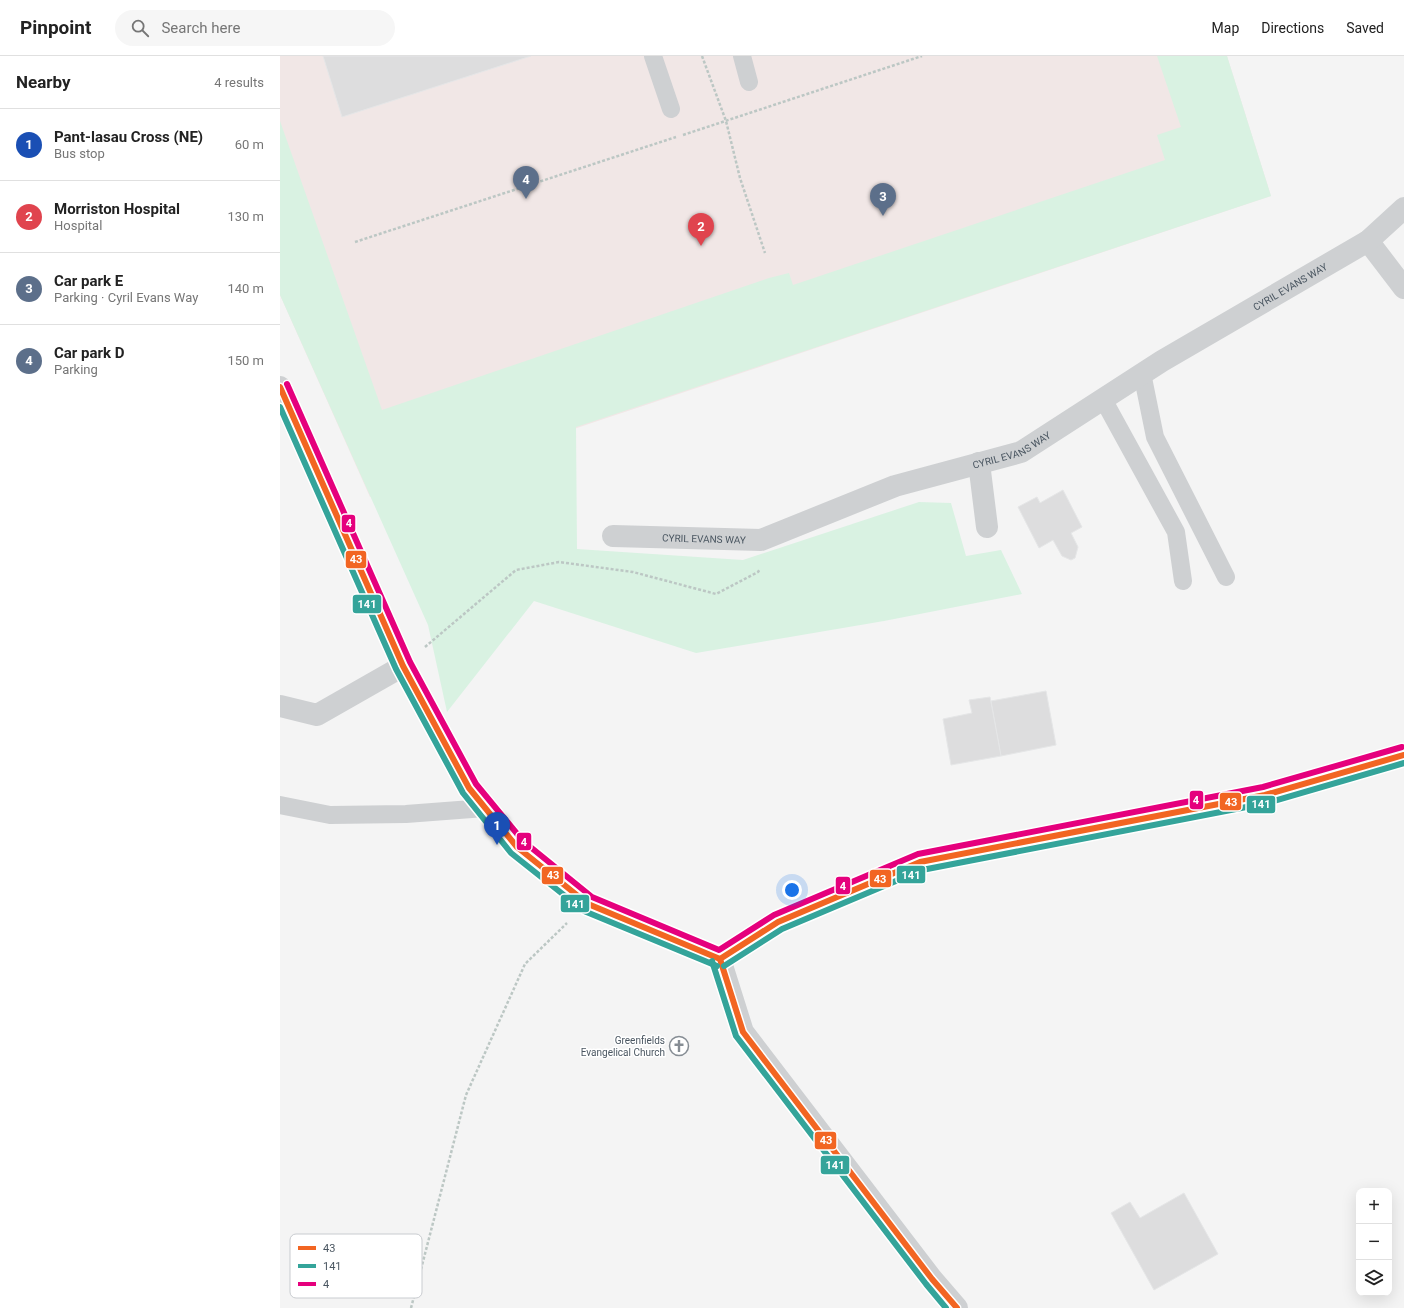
<!DOCTYPE html>
<meta charset="utf-8">
<style>
body{margin:0;font-family:Roboto,sans-serif;background:#f6f6f6;color:#222}
.controls{position:absolute;right:12px;bottom:12px;display:grid;overflow:hidden;border-radius:8px;box-shadow:0 4px 16px #0002}
.controls button{width:36px;height:36px;display:grid;place-items:center;padding:0;border:0;border-bottom:1px solid #e0e0e0;background:#fff;color:#222;font:20px sans-serif}
.you{position:absolute;left:512px;top:834px;width:14px;height:14px;margin:-10px;border:3px solid #fff;border-radius:50%;background:#1a73e8;box-shadow:0 0 0 6px #1a73e833}
.badge{display:grid;place-items:center;width:26px;height:26px;border-radius:50%;background:#868d94;color:#fff;font-size:13px;font-weight:700}
.pin{position:absolute;translate:-50% -33px;filter:drop-shadow(0 1px 2px #0008)}
.pin::after{content:'';position:absolute;top:21px;width:14px;height:12px;background:inherit;clip-path:polygon(0 0,100% 0,50% 100%)}
.list{margin:0;padding:0;list-style:none}
h2{display:flex;justify-content:space-between;align-items:center;height:52px;margin:0;padding:0 16px;font-size:17px}
h2 small{font-size:13px;font-weight:400;color:#767676}
.list li{display:grid;grid-template-columns:26px 1fr auto;gap:12px;align-items:center;box-sizing:border-box;height:72px;padding:0 16px;border-top:1px solid #e0e0e0}
.list b{display:block;font-size:15px;white-space:nowrap}
.list p{margin:0;font-size:13px;white-space:nowrap;color:#767676}
.list em{font-size:13px;font-style:normal;color:#767676}
.icon{flex:none;width:22px;height:22px;fill:none;stroke:currentColor;stroke-width:2;stroke-linecap:round;stroke-linejoin:round}
.map{position:relative;flex:none;width:1124px;height:1252px;overflow:hidden}
header{display:flex;align-items:center;gap:24px;box-sizing:border-box;height:56px;padding:0 20px;background:#fff;border-bottom:1px solid #e0e0e0}
header strong{font-size:19px}
nav{display:flex;gap:22px;margin-inline-start:auto;font-size:14px}
.search{width:280px;height:36px;background:#f6f6f6;display:flex;align-items:center;gap:10px;box-sizing:border-box;padding:0 14px;border-radius:22px;color:#767676;font-size:15px}
main{display:flex}
aside{flex:1;background:#fff}
.map>svg:first-child{display:block}
.medical{fill:#f1e7e6}
.green{fill:#d9f2e2}
.building{fill:#ddddde;stroke:#e5e6e7}
.lines{fill:none;stroke-linecap:round;stroke-linejoin:round}
.path{stroke:#bcc7c4;stroke-width:2.5;stroke-dasharray:3 2;stroke-linecap:butt}
.service{stroke:#ced0d2;stroke-width:18}
.minor{stroke:#ced0d2;stroke-width:22}
.tertiary{stroke:#ced0d2;stroke-width:22}
.bus-1-casing{stroke:#fff;stroke-width:9}
.bus-2-casing{stroke:#fff;stroke-width:9}
.bus-3-casing{stroke:#fff;stroke-width:9}
.bus-1{stroke:#f26522;stroke-width:6}
.bus-2{stroke:#34a49a;stroke-width:6}
.bus-3{stroke:#e5007d;stroke-width:6}
.labels{text-anchor:middle;stroke-width:3;stroke-linejoin:round;paint-order:stroke}
.street-label{font-size:10px;fill:#4a5661;stroke:#fff}
.poi-label{font-size:10px;fill:#4a5661;stroke:#fff;text-anchor:end}
.key{fill:#fff;stroke:#c9ccd0;stroke-width:1}
.key-label{font-size:11px;fill:#4a5661}
.line-badge{stroke:#fff;stroke-width:1.5}
.badge-label{font-size:11px;text-anchor:middle;font-weight:bold;fill:#fff}
</style>
<header>
<strong>Pinpoint</strong>
<div class="search"><svg class="icon" aria-label="search" viewBox="0 0 24 24"><circle cx="10" cy="10" r="6"/><path d="M15 15l6 6"/></svg>Search here</div>
<nav><a>Map</a><a>Directions</a><a>Saved</a></nav>
</header>
<main>
<aside>
<h2>Nearby<small>4 results</small></h2>
<ul class="list">
<li><span class="badge" style="background:#1a4fb4">1</span><div><b>Pant-lasau Cross (NE)</b><p>Bus stop</p></div><em>60 m</em></li>
<li><span class="badge" style="background:#e0444e">2</span><div><b>Morriston Hospital</b><p>Hospital</p></div><em>130 m</em></li>
<li><span class="badge" style="background:#5c6f8a">3</span><div><b>Car park E</b><p>Parking · Cyril Evans Way</p></div><em>140 m</em></li>
<li><span class="badge" style="background:#5c6f8a">4</span><div><b>Car park D</b><p>Parking</p></div><em>150 m</em></li>
</ul>
</aside>
<div class="map">
<svg width="1124" height="1252" viewBox="0 0 1124 1252">
<rect width="100%" height="100%" fill="#f4f4f4"/>
<polygon class="medical" points="0,0 947,0 991,140 90,441 0,239"/>
<polygon class="green" points="877,0 947,0 991,140 296,371 297,493 463,504 639,446 671,447 686,500 721,494 742,538 604,565 416,597 254,545 167,656 148,569 0,239 0,65 102,354 489,222 509,217 513,229 885,104 877,79 901,71"/>
<g class="building">
<polygon points="43,0 251,0 62,61"/>
<polygon points="783,434 802,471 791,477 798,491 795,502 791,504 782,500 773,484 759,492 738,451 757,441 760,447"/>
<polygon points="766,635 776,689 721,700 711,645"/>
<polygon points="710,641 721,700 671,709 663,663 692,657 689,644"/>
<polygon points="904,1137 938,1198 874,1234 831,1157 850,1146 860,1162"/>
</g>
<g class="lines">
<g class="path">
<polyline points="422,0 446,65 460,122 485,197"/>
<polyline points="403,79 642,0"/>
<polyline points="75,186 396,81"/>
<polyline points="145,591 236,514 279,506 353,516 436,538 478,516 480,513"/>
<polyline points="131,1252 186,1039 245,908 287,867"/>
</g>
<g class="service">
<polyline points="373,0 391,53"/>
<polyline points="462,0 469,26"/>
<polyline points="862,317 875,381 946,521"/>
<polyline points="823,343 896,476 903,525"/>
<polyline points="0,749 50,759 126,758 205,752"/>
</g>
<g class="minor">
<polyline points="1088,185 1124,232"/>
<polyline points="0,331 123,610 189,732 237,791 308,848 440,903"/>
<polyline points="699,407 707,471"/>
<path id="s1" d="M333 480 481 484 615 430 741 396 882 305 1088 185 1124 152"/>
<polyline points="0,650 37,659 123,610"/>
</g>
<polyline class="tertiary" points="677,1252 652,1223 463,976 440,903 498,866 640,806 985,739 1124,699"/>
<g class="bus-1-casing">
<g id="bus-1">
<polyline points="0,331 123,610 189,732 237,791 308,848 440,903"/>
<polyline points="440,903 498,866 640,806 985,739 1124,699"/>
<polyline points="440,903 463,976 652,1223 677,1252"/>
</g>
</g>
<g class="bus-2-casing">
<g id="bus-2">
<polyline points="0,351 116,613 183,737 231,797 304,855 437,910"/>
<polyline points="432,905 456,980 646,1228 666,1252"/>
<polyline points="444,910 502,873 642,814 987,747 1124,707"/>
</g>
</g>
<g class="bus-3-casing">
<polyline id="bus-3" points="7,328 130,606 196,728 243,785 312,841 439,894 494,859 638,798 983,731 1122,691"/>
</g>
<use href="#bus-1" class="bus-1"/>
<use href="#bus-2" class="bus-2"/>
<use href="#bus-3" class="bus-3"/>
</g>
<defs>
<g id="church-ring" transform="scale(1)"><circle r="9.5" fill="#fff" stroke="#868d94" stroke-width="1.5"/><path d="M-1.2-6h2.4v3.5h3.3v2.4h-3.3V6h-2.4V-.1h-3.3v-2.4h3.3Z" fill="#868d94"/></g>
</defs>
<g fill-rule="evenodd">
<use href="#church-ring" x="399" y="990"/>
</g>
<g class="labels">
<g class="street-label">
<text dy="4" stroke="none"><textPath href="#s1" startOffset="739">CYRIL EVANS WAY</textPath></text>
<text dy="4" stroke="none"><textPath href="#s1" startOffset="415">CYRIL EVANS WAY</textPath></text>
<text dy="4" stroke="none"><textPath href="#s1" startOffset="91">CYRIL EVANS WAY</textPath></text>
</g>
<g class="poi-label">
<text x="385" y="988">Greenfields<tspan x="385" dy="12">Evangelical Church</tspan></text>
</g>
</g>
<rect x="10" y="1178" width="132" height="64" rx="6" class="key"/>
<rect x="18" y="1190" width="18" height="4" fill="#f26522"/>
<rect x="18" y="1208" width="18" height="4" fill="#34a49a"/>
<rect x="18" y="1226" width="18" height="4" fill="#e5007d"/>
<g class="key-label">
<text x="43" y="1196">43</text>
<text x="43" y="1214">141</text>
<text x="43" y="1232">4</text>
</g>
<g class="line-badge">
<rect x="61" y="458" width="15" height="19" rx="4" fill="#e5007d"/>
<rect x="65" y="494" width="22" height="19" rx="4" fill="#f26522"/>
<rect x="72" y="538" width="30" height="20" rx="4" fill="#34a49a"/>
<rect x="909" y="734" width="15" height="20" rx="4" fill="#e5007d"/>
<rect x="939" y="736" width="23" height="19" rx="4" fill="#f26522"/>
<rect x="966" y="739" width="30" height="19" rx="4" fill="#34a49a"/>
<rect x="236" y="776" width="16" height="19" rx="4" fill="#e5007d"/>
<rect x="616" y="809" width="30" height="19" rx="4" fill="#34a49a"/>
<rect x="261" y="810" width="23" height="19" rx="4" fill="#f26522"/>
<rect x="589" y="813" width="23" height="19" rx="4" fill="#f26522"/>
<rect x="555" y="820" width="16" height="19" rx="4" fill="#e5007d"/>
<rect x="280" y="838" width="30" height="19" rx="4" fill="#34a49a"/>
<rect x="534" y="1075" width="23" height="19" rx="4" fill="#f26522"/>
<rect x="540" y="1099" width="30" height="20" rx="4" fill="#34a49a"/>
</g>
<g class="badge-label">
<text x="69" y="471">4</text>
<text x="76" y="507">43</text>
<text x="87" y="552">141</text>
<text x="916" y="748">4</text>
<text x="951" y="750">43</text>
<text x="981" y="752">141</text>
<text x="244" y="790">4</text>
<text x="631" y="823">141</text>
<text x="273" y="823">43</text>
<text x="600" y="827">43</text>
<text x="563" y="834">4</text>
<text x="295" y="852">141</text>
<text x="546" y="1088">43</text>
<text x="555" y="1113">141</text>
</g>
</svg>
<div class="controls">
<button>+</button>
<button>−</button>
<button><svg class="icon" aria-label="layers" viewBox="0 0 24 24"><path d="M12 4l9 5-9 5-9-5zM3 14l9 5 9-5"/></svg></button>
</div>
<div class="you"></div>
<div class="pin badge" style="left:217px;top:789px;background:#1a4fb4">1</div>
<div class="pin badge" style="left:421px;top:190px;background:#e0444e">2</div>
<div class="pin badge" style="left:603px;top:160px;background:#5c6f8a">3</div>
<div class="pin badge" style="left:246px;top:143px;background:#5c6f8a">4</div>
</div>
</main>
